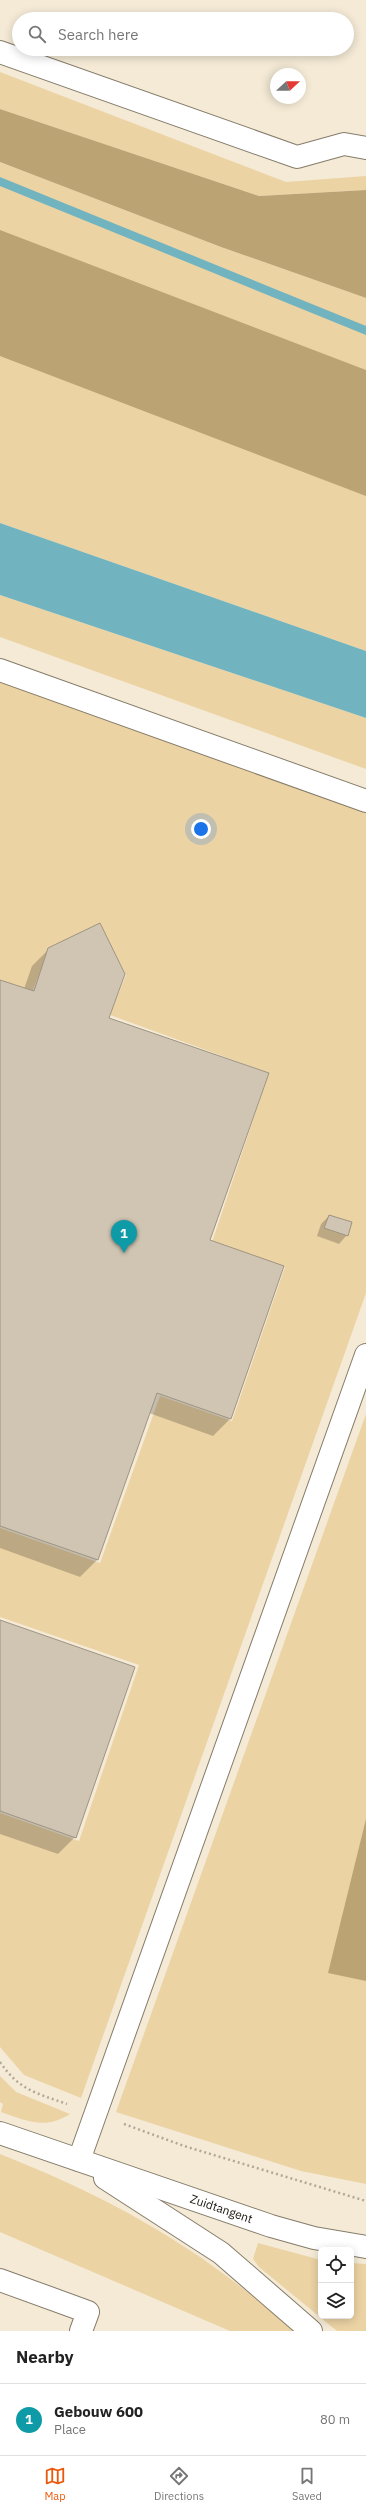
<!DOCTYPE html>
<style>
body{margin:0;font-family:"IBM Plex Sans",sans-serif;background:#f6f6f6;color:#222}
.controls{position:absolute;right:12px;bottom:12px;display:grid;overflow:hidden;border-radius:6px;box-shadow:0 2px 10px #0003}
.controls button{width:36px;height:36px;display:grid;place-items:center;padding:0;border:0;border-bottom:1px solid #e0e0e0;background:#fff;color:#222;font:20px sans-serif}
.compass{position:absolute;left:270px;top:68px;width:36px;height:36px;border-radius:50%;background:#fff;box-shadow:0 2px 10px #0003;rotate:68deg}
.you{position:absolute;left:201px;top:829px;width:14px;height:14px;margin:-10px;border:3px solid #fff;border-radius:50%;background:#1a73e8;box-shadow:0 0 0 6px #1a73e833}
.badge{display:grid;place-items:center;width:26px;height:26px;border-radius:50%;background:#ea580c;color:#fff;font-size:13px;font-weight:700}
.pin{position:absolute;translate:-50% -33px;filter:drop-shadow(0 1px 2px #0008)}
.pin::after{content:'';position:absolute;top:21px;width:14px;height:12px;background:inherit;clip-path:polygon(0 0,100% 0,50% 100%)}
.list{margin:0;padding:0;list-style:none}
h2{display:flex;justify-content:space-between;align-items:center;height:52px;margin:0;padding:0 16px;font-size:17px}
h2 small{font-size:13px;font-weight:400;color:#767676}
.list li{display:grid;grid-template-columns:26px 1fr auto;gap:12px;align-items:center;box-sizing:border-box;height:72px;padding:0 16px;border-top:1px solid #e0e0e0}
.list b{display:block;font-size:15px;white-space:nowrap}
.list p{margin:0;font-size:13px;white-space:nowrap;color:#767676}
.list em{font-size:13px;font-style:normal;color:#767676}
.icon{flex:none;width:22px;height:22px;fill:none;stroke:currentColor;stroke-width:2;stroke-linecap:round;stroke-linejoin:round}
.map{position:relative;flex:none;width:366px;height:2331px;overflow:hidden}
.search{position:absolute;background:#fff;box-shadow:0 2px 10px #0003;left:12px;right:12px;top:12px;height:44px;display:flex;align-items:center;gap:10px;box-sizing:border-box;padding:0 14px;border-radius:22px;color:#767676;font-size:15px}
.sheet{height:124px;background:#fff}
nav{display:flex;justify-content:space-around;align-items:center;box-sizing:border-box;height:56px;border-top:1px solid #e0e0e0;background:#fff;font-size:11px;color:#767676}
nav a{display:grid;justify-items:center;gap:2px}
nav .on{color:#ea580c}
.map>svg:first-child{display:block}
.green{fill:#ecd3a4}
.forest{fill:#bba374}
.water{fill:#71b4bf}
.shadow{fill:#0003}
.building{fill:#cfc5b2;stroke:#9e9482}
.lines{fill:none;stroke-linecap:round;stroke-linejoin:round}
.minor-casing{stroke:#857c6a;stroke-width:24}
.path{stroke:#b0a898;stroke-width:2.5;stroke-dasharray:2 3;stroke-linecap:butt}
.minor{stroke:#fff;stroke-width:22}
.labels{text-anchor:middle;stroke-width:3.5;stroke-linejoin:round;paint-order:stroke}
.street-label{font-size:12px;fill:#1a160f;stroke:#fff}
</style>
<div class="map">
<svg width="366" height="2331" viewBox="0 0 366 2331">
<rect width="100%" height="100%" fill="#f4ead6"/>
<g class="green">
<polygon points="0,72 286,182 366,176 366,190 259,196 0,109"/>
<polygon points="0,162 221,247 366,298 366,651 0,523"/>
<polygon points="0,595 366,718 366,769 0,637"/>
<polygon points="0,677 366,810 366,1293 81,2098 24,2075 0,2047 0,1813 79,1841 139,1665 0,1617 0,1528 100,1563 160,1396 232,1421 285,1267 212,1242 269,1073 110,1015 126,975 100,924 49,949 32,992 0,981"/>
<polygon points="366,1414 366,2184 301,2171 116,2112"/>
<path d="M0 2076 16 2092 70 2114C45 2130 27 2121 1 2112L3 2104 0 2102Z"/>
<path d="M0 2154C114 2199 202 2249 294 2331H230L0 2232Z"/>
<polygon points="258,2243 321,2260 321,2316 351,2316 351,2263 366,2264 366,2331 337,2331 259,2267 253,2259"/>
</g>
<g class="forest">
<polygon points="0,109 259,196 366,190 366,298 221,247 0,162"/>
<polygon points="0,230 366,370 366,496 0,356"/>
<polygon points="366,1819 366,1981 328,1973"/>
</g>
<g class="water">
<polygon points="0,177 366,326 366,335 0,186"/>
<polygon points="0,523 366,651 366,718 0,595"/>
</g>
<g class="shadow">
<polygon points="49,949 108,1018 209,1241 230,1419 213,1436 149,1413 97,1560 80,1577 0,1548 0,981 24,989 32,966"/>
<polygon points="329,1216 347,1235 339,1244 317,1236 321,1224"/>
<polygon points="0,1621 75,1837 58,1854 0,1834"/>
</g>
<g class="building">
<polygon points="100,923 125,974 109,1018 269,1073 210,1240 284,1266 231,1419 157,1393 98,1560 0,1526 0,980 34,991 48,948"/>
<polygon points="329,1215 352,1222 348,1236 324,1228"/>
<polygon points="0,1620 135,1667 76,1838 0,1811"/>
</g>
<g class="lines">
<g class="minor-casing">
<g id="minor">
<polyline points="0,52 297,157 344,144 366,148"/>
<polyline points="0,670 366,801"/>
<path id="s1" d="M0 2133 271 2226 314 2238 366 2247"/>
<polyline points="79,2160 366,1355"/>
<polyline points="105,2178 221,2253 311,2331"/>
<polyline points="0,2280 88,2312 81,2331"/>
</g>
</g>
<g class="path">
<path d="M0 2062C19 2090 36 2093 67 2104"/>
<polyline points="124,2124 184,2146 366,2201"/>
</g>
<use href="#minor" class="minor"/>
</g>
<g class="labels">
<g class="street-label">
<text dy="4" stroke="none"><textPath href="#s1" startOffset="234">Zuidtangent</textPath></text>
</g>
</g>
</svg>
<div class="controls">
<button><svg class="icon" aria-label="locate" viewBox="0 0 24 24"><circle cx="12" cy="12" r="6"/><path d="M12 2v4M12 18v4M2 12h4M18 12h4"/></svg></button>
<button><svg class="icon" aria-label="layers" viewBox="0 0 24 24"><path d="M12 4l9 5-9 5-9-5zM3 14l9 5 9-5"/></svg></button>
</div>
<svg class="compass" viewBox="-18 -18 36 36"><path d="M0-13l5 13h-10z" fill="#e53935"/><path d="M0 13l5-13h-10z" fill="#767676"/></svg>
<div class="you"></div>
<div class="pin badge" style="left:124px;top:1253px;background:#0f9aa8">1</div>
<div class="search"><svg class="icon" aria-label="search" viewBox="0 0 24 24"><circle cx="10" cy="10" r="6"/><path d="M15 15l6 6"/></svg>Search here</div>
</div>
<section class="sheet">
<h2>Nearby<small></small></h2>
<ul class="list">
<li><span class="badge" style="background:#0f9aa8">1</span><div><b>Gebouw 600</b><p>Place</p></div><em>80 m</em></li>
</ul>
</section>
<nav>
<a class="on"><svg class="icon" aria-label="map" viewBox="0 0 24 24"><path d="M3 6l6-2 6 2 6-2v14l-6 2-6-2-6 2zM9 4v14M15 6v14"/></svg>Map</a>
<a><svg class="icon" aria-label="directions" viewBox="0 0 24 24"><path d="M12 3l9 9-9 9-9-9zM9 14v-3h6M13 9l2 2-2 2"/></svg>Directions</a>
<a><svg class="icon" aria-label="saved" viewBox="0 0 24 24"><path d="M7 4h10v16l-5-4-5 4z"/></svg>Saved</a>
</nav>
